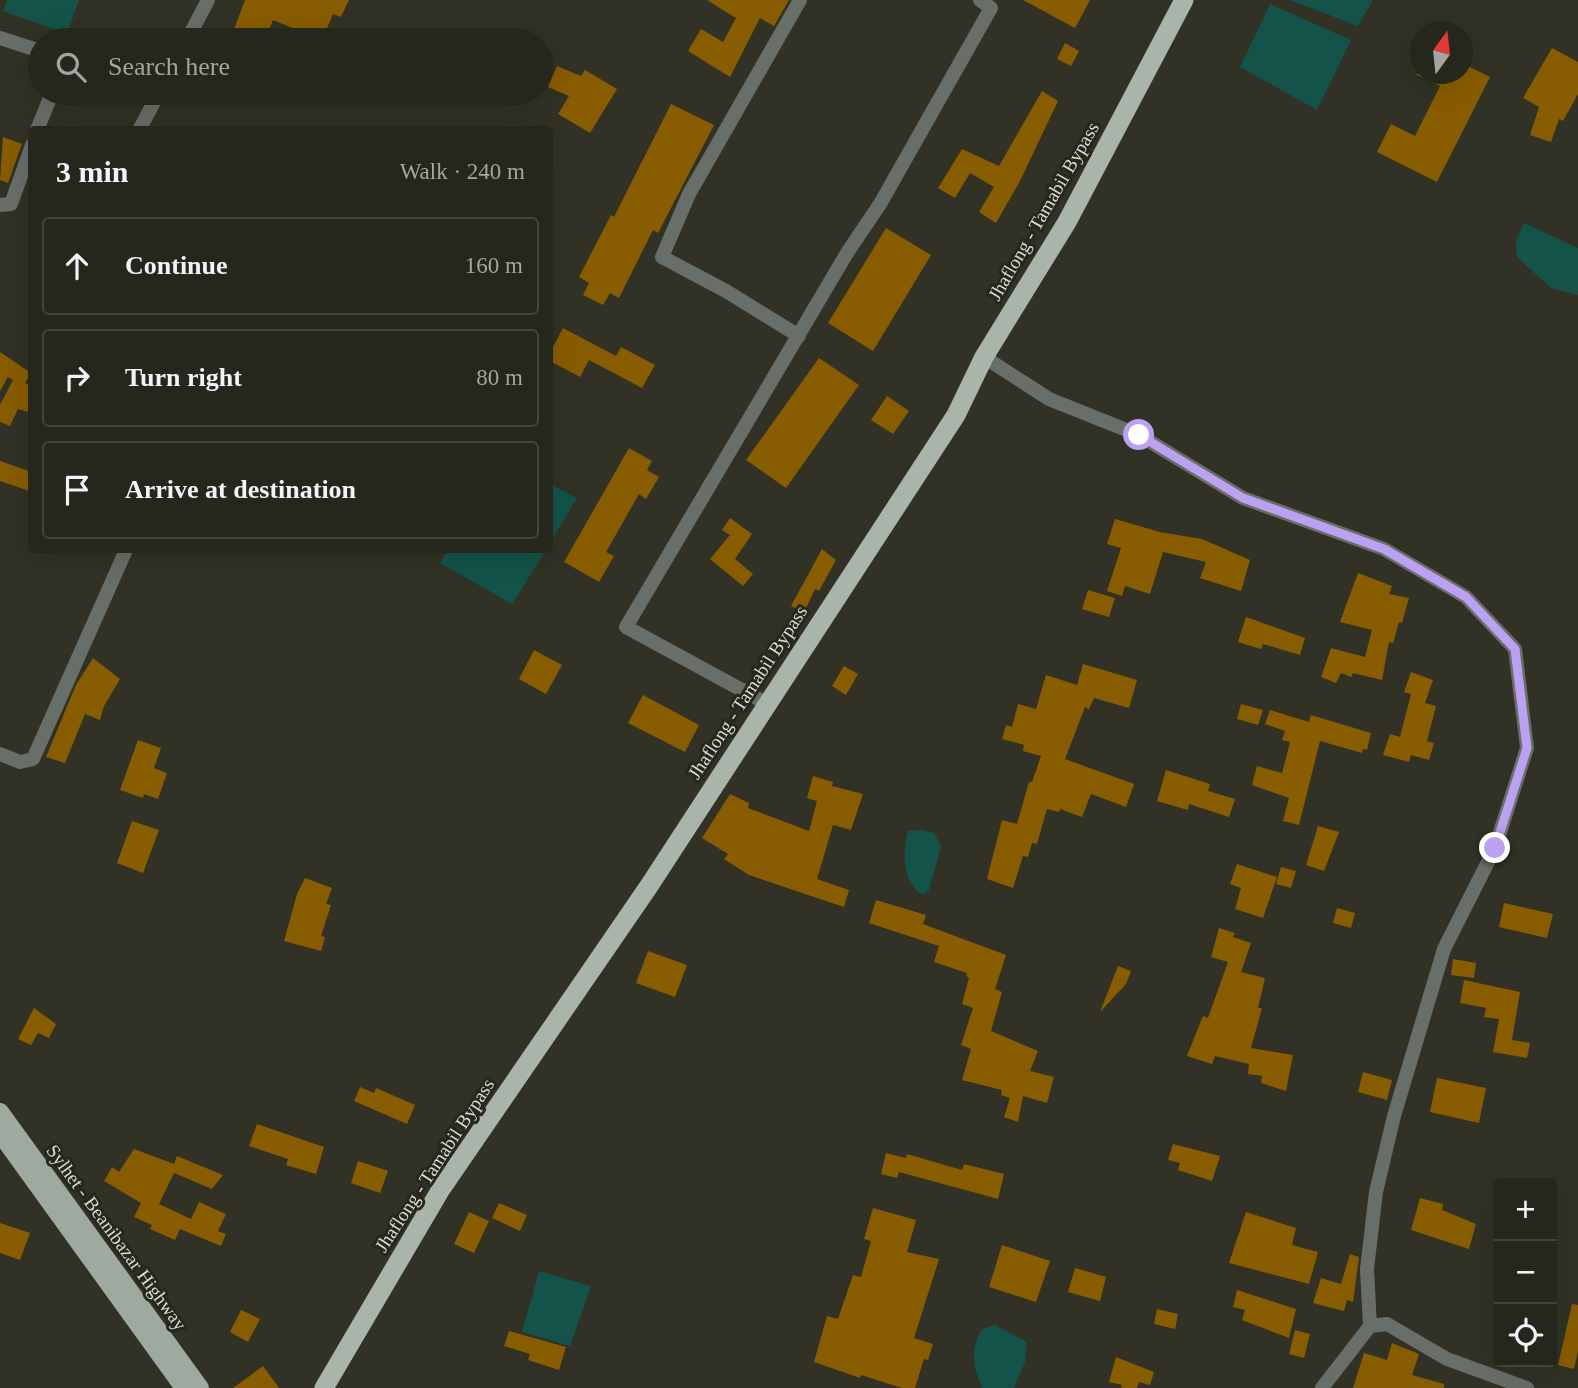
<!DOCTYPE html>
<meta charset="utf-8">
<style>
body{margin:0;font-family:Georgia,serif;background:#313229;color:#f1f3f6}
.controls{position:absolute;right:21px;bottom:21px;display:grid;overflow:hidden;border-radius:7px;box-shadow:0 7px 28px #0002}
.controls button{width:63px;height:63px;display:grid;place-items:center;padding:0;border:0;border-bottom:2px solid #42433b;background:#25261c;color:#f1f3f6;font:35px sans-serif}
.compass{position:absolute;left:1410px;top:21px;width:63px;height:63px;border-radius:50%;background:#25261c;box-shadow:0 7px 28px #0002;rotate:15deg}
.stop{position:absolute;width:21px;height:21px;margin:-16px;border:5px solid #bca0f2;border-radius:50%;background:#fff}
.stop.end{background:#bca0f2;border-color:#fff;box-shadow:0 2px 7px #0008}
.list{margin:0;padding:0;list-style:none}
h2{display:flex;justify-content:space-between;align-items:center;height:91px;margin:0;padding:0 28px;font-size:30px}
h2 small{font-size:23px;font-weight:400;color:#a3a5a3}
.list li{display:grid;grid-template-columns:46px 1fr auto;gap:21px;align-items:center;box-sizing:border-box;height:98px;margin:0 14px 14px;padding:0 14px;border:2px solid #42433b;border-radius:7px}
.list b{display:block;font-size:26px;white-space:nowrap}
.list em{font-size:23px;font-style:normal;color:#a3a5a3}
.icon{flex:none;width:38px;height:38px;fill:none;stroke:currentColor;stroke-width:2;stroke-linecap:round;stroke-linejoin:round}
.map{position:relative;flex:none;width:1578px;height:1388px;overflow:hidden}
.search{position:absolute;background:#25261c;box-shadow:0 7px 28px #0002;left:28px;top:28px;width:525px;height:77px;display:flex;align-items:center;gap:18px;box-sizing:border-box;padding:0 24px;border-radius:38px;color:#a3a5a3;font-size:26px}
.panel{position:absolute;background:#25261c;box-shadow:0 7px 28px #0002;left:28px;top:126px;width:525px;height:427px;border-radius:7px}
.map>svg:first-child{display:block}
.water{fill:#145349}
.building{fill:#885c00}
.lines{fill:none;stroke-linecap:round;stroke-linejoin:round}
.minor{stroke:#686e68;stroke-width:14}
.primary{stroke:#9ea99f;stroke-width:18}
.trunk{stroke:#a9b4aa;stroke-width:19}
.route{stroke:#bca0f2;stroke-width:9}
.labels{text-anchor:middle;stroke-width:6;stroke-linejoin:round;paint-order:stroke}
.street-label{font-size:19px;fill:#dbdcd4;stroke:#27281c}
</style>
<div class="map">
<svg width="1578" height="1388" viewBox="0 0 1578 1388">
<rect width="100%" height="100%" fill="#313225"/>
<g class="water">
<polygon points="7,0 79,0 67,34 3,11"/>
<polygon points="1290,0 1373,0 1358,26"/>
<polygon points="1270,4 1351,40 1317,110 1240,67"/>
<polygon points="1524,223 1578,248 1578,295 1551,288 1517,257 1516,241"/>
<polygon points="550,484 577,498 550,543"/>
<polygon points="448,550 546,550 512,604 440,563"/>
<path d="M920 830 934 833 941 846 929 890 923 895C902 884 902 851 908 831Z"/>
<polygon points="539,1271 591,1286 570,1346 522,1332"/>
<path d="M995 1325 1027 1342 1025 1362 1014 1388H982C973 1366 970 1350 982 1329Z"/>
</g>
<g class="building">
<polygon points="245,0 349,0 341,17 333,14 322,40 273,20 265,40 230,40"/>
<polygon points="707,0 789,0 774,26 760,18 730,77 688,51 701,29 723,42 736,18"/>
<polygon points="1023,0 1090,0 1075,28"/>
<polygon points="1065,43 1079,51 1071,66 1057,59"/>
<polygon points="1552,48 1578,62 1578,94 1563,121 1559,119 1551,142 1530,135 1539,107 1523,98"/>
<polygon points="1462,63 1490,77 1437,182 1377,152 1391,124 1415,136 1440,86 1415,74 1462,74"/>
<polygon points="557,66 581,76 585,70 617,89 590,133 558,114 569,96 548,87"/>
<polygon points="1042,91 1058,101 1020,181 996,223 979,212 994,187 970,173 955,198 938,188 962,149 999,166"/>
<polygon points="671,104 714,125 658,233 653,230 619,298 610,293 603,305 583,295 589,283 579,277 611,215 614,217"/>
<polygon points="3,137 22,144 8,183 0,180"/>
<polygon points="886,228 931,255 873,351 828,323"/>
<polygon points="563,328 616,356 621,347 655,365 642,388 589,360 580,377 550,361 550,353"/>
<polygon points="0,352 31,373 25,383 32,385 32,413 18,409 10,426 0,422 0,405 13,380 8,377 0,391"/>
<polygon points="819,358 859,385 786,488 746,460"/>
<polygon points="887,396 909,411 893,434 871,420"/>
<polygon points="629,448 652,461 647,470 659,477 646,499 639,494 606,552 614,556 599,582 564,562"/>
<polygon points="0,461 32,472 32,492 0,481"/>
<polygon points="730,518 752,534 735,559 753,574 743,586 710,559 730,535 722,530"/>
<polygon points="1115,519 1160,532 1202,539 1250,560 1241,591 1200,578 1206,562 1163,552 1150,594 1125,586 1122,596 1107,591 1121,548 1107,544"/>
<polygon points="822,549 836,560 819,591 815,589 804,612 791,606"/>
<polygon points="1358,573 1392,586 1389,594 1409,598 1402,623 1399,622 1393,643 1389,642 1382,680 1353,673 1351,677 1341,673 1336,683 1321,677 1331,648 1365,657 1372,630 1340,622"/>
<polygon points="1088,590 1115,598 1109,617 1082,609"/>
<polygon points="1246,617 1305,638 1300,655 1263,644 1261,649 1238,642"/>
<polygon points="534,650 562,665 546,694 519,679"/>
<polygon points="93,658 120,679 104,706 100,720 85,714 65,763 46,757 76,685"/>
<polygon points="1083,664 1137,680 1129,708 1094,698 1089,709 1085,707 1065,759 1134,784 1126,807 1091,794 1082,817 1060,809 1059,812 1047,809 1037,844 1032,843 1028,857 1023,856 1013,888 987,879 1002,820 1017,824 1029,782 1032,782 1041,756 1023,751 1024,745 1002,739 1006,725 1012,727 1018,704 1036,709 1046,675 1077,685"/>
<polygon points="844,666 858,674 846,695 832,686"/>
<polygon points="1411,672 1433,680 1425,703 1436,706 1427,741 1434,743 1429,760 1411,755 1409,762 1383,755 1390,734 1400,737 1411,694 1404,692"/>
<polygon points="643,695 699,725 685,752 628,723"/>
<polygon points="1241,704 1263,710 1258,725 1237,719"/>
<polygon points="1270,710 1309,722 1311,715 1371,733 1367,750 1363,749 1362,753 1320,741 1299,825 1283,821 1289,798 1252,785 1257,766 1282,773 1290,742 1282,740 1285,731 1265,724"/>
<polygon points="138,740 161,748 154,768 167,773 158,799 144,794 143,798 120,790"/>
<polygon points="1166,770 1210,784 1208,791 1235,799 1229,817 1189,804 1188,810 1157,801"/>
<polygon points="813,776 833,782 832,786 863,794 851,830 833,825 817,879 849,890 844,907 749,875 724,859 728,854 702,838 730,794 749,803 748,808 809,831 817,801 807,798"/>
<polygon points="132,821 159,830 143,873 117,863"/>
<polygon points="1318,826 1339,832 1324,871 1306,865"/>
<polygon points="1237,864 1277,877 1263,918 1235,909 1241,888 1230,884"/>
<polygon points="1281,867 1296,871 1291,888 1276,884"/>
<polygon points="305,878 332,888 326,904 331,905 321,936 325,937 321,951 284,941 297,894"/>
<polygon points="876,900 926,915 923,924 1006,955 995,989 1002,992 991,1031 1038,1051 1030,1071 1054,1077 1047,1103 1023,1096 1018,1122 1004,1117 1010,1098 1001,1095 1002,1090 962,1080 971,1049 961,1045 973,1008 962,1004 969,978 966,976 967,973 934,962 939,946 869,923"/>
<polygon points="1504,903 1553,914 1547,938 1499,927"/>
<polygon points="1337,908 1355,913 1351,928 1333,923"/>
<polygon points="1219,928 1235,933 1233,937 1251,943 1241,972 1265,978 1258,1008 1262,1008 1251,1048 1293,1055 1286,1091 1261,1083 1262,1076 1248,1074 1249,1064 1215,1056 1212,1064 1187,1056 1203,1016 1208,1018 1228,962 1211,957"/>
<polygon points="648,951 687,965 675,997 636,983"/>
<polygon points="1453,959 1476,963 1474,978 1451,975"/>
<polygon points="1118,966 1131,971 1126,984 1100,1012"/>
<polygon points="1464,980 1520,992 1512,1040 1530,1043 1527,1058 1493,1052 1499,1019 1484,1017 1486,1008 1460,1003"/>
<polygon points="34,1008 56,1024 49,1038 38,1033 31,1045 18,1039"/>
<polygon points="1363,1072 1392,1080 1387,1100 1358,1092"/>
<polygon points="1437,1078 1486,1088 1479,1123 1430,1112"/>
<polygon points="360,1087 374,1093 376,1088 415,1105 407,1124 354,1101"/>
<polygon points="257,1124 324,1147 316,1174 286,1165 288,1159 249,1146"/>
<polygon points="1173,1144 1220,1156 1212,1181 1178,1170 1180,1163 1168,1160"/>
<polygon points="134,1149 174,1164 177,1156 223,1175 212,1189 174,1173 159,1204 191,1219 199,1202 226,1214 218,1231 226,1234 221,1246 180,1229 175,1240 150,1229 152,1225 134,1217 141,1203 104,1181 112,1167 119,1172"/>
<polygon points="886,1153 906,1158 907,1154 962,1170 964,1164 1004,1174 998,1199 899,1172 897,1178 881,1174"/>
<polygon points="358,1161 388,1171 380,1193 351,1183"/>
<polygon points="1420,1198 1443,1204 1442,1210 1476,1224 1469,1249 1411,1230"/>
<polygon points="499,1203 527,1215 520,1231 492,1218"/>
<polygon points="873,1208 916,1220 907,1252 939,1259 914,1338 933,1344 928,1360 924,1359 915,1388 902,1388 861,1375 860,1378 814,1362 827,1316 838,1319 853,1275 861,1277 871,1241 864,1239"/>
<polygon points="469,1212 489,1221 474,1253 454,1244"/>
<polygon points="1246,1212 1296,1228 1292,1245 1318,1252 1309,1284 1229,1263"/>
<polygon points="0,1223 30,1233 20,1260 0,1253"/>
<polygon points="1002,1245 1050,1261 1036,1302 989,1287"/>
<polygon points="1350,1254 1359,1257 1353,1302 1347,1300 1344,1311 1313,1303 1321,1278 1341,1284"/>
<polygon points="1075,1268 1106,1277 1100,1301 1068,1292"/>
<polygon points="1237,1290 1296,1309 1289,1338 1242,1320 1245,1310 1233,1307"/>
<polygon points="1572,1304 1578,1305 1578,1351 1574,1369 1558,1365"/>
<polygon points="1157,1309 1178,1314 1175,1329 1154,1324"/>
<polygon points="241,1310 260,1319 248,1342 230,1332"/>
<polygon points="1295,1330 1310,1334 1304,1358 1289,1354"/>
<polygon points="509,1331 566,1347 559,1370 528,1360 530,1354 504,1346"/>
<polygon points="1392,1343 1419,1354 1412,1375 1444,1384 1444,1388 1353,1388 1364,1353 1387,1360"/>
<polygon points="1116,1357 1154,1372 1150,1385 1139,1382 1137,1388 1121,1388 1122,1385 1109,1382"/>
<polygon points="263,1366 279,1388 233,1388"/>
</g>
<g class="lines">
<g class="minor">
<polyline points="0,38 40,51"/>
<polyline points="187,40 208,0"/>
<polyline points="37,130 52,93"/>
<polyline points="139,130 159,93"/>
<polyline points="0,205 11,204 32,145"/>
<polyline points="799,336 726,291 662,257 689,194 800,0"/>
<polyline points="984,357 1049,399 1139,435 1243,498 1384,549 1466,597 1515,649 1527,748 1495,848 1444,949 1394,1116 1376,1192 1367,1269 1370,1326"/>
<polyline points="766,703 626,627 847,253 880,204 991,8 980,0"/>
<polyline points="0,754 20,762 33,759 126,550"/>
<polyline points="1322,1388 1370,1326 1387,1324 1447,1359 1527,1388"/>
</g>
<g class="primary">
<polyline points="0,1112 200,1388"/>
<polyline points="0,1133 184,1388"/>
</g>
<polyline class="trunk" points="324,1388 441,1189 649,886 956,415 984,357 1067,222 1184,0"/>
</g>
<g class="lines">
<polyline class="route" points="1139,435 1243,498 1384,549 1466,597 1515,649 1527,748 1495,848"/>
</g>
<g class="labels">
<g class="street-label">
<text transform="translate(1043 211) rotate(-60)" y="7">Jhaflong - Tamabil Bypass</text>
<text transform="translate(747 692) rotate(-57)" y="7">Jhaflong - Tamabil Bypass</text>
<text transform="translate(434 1165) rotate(-57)" y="7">Jhaflong - Tamabil Bypass</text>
<text transform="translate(117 1237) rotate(54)" y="7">Sylhet - Beanibazar Highway</text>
</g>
</g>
</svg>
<div class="controls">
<button>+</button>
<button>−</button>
<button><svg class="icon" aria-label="locate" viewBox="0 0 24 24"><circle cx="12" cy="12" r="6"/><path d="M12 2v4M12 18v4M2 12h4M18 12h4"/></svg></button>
</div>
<svg class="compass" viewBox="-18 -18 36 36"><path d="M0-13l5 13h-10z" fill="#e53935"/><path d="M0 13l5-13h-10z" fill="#a3a5a3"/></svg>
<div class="stop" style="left:1139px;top:435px"></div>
<div class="stop end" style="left:1495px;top:848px"></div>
<div class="search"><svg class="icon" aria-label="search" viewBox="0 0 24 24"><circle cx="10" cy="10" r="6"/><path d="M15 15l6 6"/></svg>Search here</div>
<section class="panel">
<h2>3 min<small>Walk · 240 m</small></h2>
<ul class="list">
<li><svg class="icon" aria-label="ahead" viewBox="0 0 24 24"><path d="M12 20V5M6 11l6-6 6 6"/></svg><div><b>Continue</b></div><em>160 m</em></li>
<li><svg class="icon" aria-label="right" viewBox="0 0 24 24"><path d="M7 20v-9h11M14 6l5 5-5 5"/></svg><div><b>Turn right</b></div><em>80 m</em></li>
<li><svg class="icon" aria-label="arrive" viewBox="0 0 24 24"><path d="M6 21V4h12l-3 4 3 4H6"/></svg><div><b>Arrive at destination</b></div></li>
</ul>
</section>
</div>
